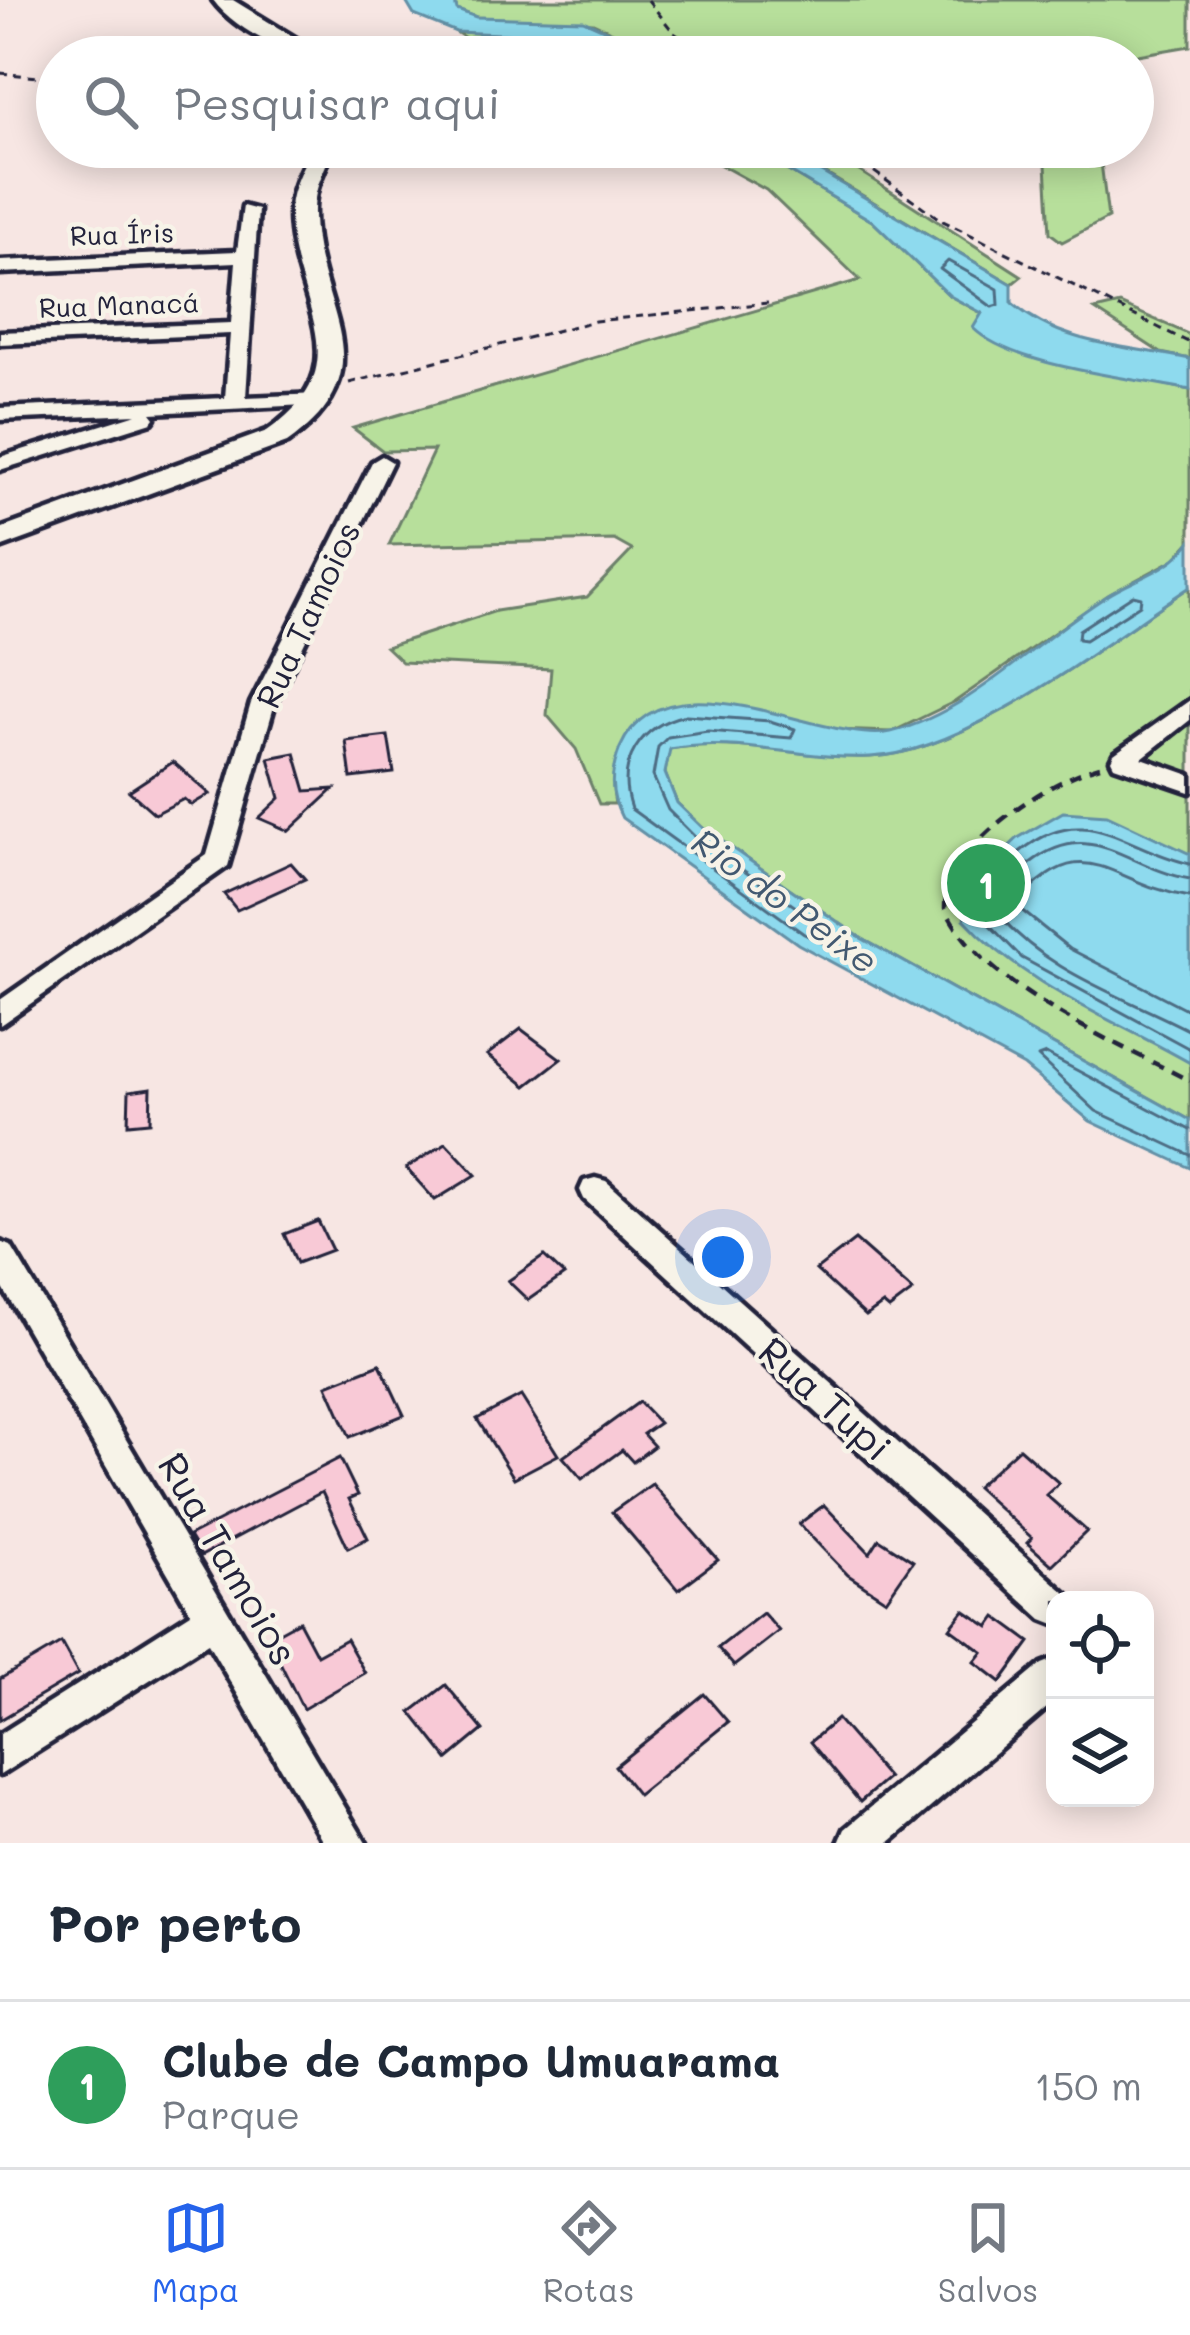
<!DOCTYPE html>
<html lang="pt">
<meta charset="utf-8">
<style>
body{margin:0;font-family:Mali,sans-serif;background:#f6f6f7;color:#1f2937}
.controls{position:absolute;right:36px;bottom:36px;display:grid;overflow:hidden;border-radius:24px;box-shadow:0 6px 30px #0003}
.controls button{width:108px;height:108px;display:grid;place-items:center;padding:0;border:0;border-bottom:3px solid #e0e1e3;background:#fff;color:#1f2937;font:60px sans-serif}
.you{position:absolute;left:723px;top:1257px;width:42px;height:42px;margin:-30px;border:9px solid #fff;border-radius:50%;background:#1a73e8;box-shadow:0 0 0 18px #1a73e833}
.badge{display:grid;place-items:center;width:78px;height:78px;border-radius:50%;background:#2563eb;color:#fff;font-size:39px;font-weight:700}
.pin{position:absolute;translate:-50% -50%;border:6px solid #fff;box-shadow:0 3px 12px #0006}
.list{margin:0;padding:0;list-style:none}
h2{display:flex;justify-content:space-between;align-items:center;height:156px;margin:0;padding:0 48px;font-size:51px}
h2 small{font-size:39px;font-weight:400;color:#747a83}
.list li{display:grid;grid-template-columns:78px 1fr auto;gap:36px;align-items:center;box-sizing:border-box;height:168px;padding:0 48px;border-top:3px solid #e0e1e3}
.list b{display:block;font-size:45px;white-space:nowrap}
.list p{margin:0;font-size:39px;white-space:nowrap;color:#747a83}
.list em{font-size:39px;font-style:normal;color:#747a83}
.icon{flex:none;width:66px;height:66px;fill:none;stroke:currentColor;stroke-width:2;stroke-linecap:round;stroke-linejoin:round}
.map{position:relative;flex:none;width:1190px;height:1843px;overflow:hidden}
.search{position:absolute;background:#fff;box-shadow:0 6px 30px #0003;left:36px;right:36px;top:36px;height:132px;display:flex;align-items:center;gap:30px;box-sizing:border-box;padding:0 42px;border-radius:66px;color:#747a83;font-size:45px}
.sheet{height:324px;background:#fff}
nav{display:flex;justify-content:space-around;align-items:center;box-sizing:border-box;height:168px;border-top:3px solid #e0e1e3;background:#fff;font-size:33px;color:#747a83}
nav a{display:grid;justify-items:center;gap:6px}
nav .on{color:#2563eb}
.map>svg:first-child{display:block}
.green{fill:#b7df9b;stroke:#6c806b;stroke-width:3}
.water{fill:#8edaee;stroke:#6390a6;stroke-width:3}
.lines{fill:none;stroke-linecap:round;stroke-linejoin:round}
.shore{stroke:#4d6c83;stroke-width:3}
.building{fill:#f8c9d6;stroke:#22223b;stroke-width:3}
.minor-casing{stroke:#22223b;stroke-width:9}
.tertiary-casing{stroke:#22223b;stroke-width:9}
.path-far1{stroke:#22223b;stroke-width:3;stroke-dasharray:8 6;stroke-linecap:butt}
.path{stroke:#22223b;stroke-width:4.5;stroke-dasharray:12 9;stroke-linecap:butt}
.minor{fill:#f7f3e8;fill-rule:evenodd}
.tertiary{fill:#f7f3e8;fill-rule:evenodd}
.labels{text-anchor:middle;stroke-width:9;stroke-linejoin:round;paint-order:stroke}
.far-street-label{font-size:27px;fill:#22223b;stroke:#f7f3e8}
.street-label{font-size:33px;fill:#22223b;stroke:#f7f3e8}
.water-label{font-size:36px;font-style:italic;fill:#425971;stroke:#f7f3e8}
.near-street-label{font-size:39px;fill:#22223b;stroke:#f7f3e8}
</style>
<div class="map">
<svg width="1190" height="1843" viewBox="0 0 1190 1843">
<rect width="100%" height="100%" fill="#f7e6e3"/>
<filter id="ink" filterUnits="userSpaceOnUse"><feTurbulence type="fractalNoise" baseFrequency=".00833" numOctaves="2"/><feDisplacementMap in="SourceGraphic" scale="24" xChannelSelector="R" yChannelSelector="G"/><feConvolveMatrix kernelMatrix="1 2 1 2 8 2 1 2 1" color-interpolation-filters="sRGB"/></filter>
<g filter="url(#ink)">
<g class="green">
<polygon points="454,0 1190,0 1190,46 1126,57 667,57 593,23 476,17 457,10"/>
<polygon points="456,32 544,36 641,57 494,57"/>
<path d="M688 147H748L872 221 950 296 983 314 1025 355 1190 390V542L1175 559 1108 595 956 701 892 732 638 723C618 744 609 775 615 804H599L576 749 547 715 551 669 402 662 386 647 496 611 587 597 632 550 614 540 389 545 434 450 383 451 353 428 860 280 766 190Z"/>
<polygon points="792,147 822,147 1022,276 1012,284 801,159"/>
<polygon points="1045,147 1099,147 1108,218 1062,242 1050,233"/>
<polygon points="1120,304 1190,335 1190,359 1161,353 1095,310"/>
<path d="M1190 587V1120L861 938 703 828 677 803 665 773 669 749C737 737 802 759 870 757 967 754 1107 641 1190 587Z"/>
</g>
<g class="water">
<polygon points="405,0 454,0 457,10 476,17 583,20 667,57 641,57 544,36 456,32 414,15"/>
<path d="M748 147H792L801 160 1012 284V303C1065 347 1125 345 1190 359V390C1134 378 1012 367 973 328L982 313 950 296 872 221Z"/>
<path d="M1190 542V587C1107 641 967 754 870 757 802 760 737 737 670 749L665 773 677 803 703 828 861 938 1190 1120V1168L1090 1121 1024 1066 798 944 622 818C609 793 610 773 620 748 664 646 827 747 891 732 971 712 1038 639 1107 596 1133 579 1172 570 1190 542Z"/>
<path d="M1063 812 1107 815 1190 854V1063C1111 1018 1026 987 964 919L972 881 1018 838Z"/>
</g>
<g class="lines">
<g class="shore">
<polygon points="948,261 998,289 999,305 992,307 940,269"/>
<polygon points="1133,595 1141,597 1140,605 1085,640 1078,639 1079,630"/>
<path d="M686 715 770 721 795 729 791 738 708 731 668 737 658 747 653 776 668 810 695 837 855 948V958L804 934 631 809C615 763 640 725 686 715Z"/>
<path d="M1190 864C1123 849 1087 799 1021 851 1000 869 984 886 978 913L1022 958 1190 1049"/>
<path d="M1190 879C1126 868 1092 815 1029 864 1014 877 1001 890 994 909 1044 972 1121 995 1190 1031"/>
<path d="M1190 897C1107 884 1086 824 1015 905L1070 949 1190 1011"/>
<polyline points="1190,1130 1046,1054 1038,1057 1096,1111 1190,1155"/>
</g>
</g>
<g class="building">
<polygon points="388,736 394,773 351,778 346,741"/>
<polygon points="295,753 306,791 334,789 289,831 259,818 280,798 269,758"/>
<polygon points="173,762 210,794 191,805 184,799 155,814 129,791"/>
<polygon points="291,863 305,879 237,910 224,894"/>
<polygon points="521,1029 561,1059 526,1086 487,1055"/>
<polygon points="151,1088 150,1122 128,1124 129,1091"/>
<polygon points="446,1143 476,1175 435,1200 406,1168"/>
<polygon points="318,1221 332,1250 297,1263 284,1234"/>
<polygon points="855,1240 913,1291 889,1309 883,1304 866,1316 816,1270"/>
<polygon points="544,1256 564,1275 528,1300 508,1281"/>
<polygon points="380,1364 404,1415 350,1437 327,1385"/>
<polygon points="521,1396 558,1455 514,1478 477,1419"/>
<polygon points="639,1402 659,1423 643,1434 654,1446 633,1462 622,1450 582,1479 563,1457"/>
<polygon points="1019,1448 1059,1483 1046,1495 1087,1531 1052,1565 1027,1543 1032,1538 976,1487"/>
<polygon points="340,1458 358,1495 349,1499 368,1538 348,1548 322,1492 201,1556 189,1536"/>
<polygon points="652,1484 718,1560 678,1590 612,1512"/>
<polygon points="824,1505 870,1553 879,1539 913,1561 886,1600 848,1575 799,1524"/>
<polygon points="964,1610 989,1627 996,1617 1030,1642 1001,1682 975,1662 983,1652 950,1628"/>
<polygon points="763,1613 779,1631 734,1666 718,1648"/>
<polygon points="299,1621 317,1655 346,1639 365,1673 303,1709 268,1638"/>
<polygon points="61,1643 78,1674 0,1720 0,1679"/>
<polygon points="446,1685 483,1730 448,1759 411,1712"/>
<polygon points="704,1694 728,1722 638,1795 615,1766"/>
<polygon points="837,1719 888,1778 860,1802 810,1742"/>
</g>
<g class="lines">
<g class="minor-casing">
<g id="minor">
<polygon points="243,206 258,210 246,397 319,394 329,400 326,404 151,413 155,418 152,422 0,470 0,457 137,414 0,420 0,408 225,398 230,334 0,344 0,332 231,323 236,262 0,273 0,261 237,251"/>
<polygon points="382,456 392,462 275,703 228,866 0,1025 0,1000 207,855 251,703 372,462"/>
<polygon points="1190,700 1190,720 1142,758 1190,775 1190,792 1114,766 1111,760 1114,754"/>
<polygon points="595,1178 606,1181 1068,1595 1070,1600 1055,1600 1055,1624 1042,1619 584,1199 580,1190 584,1181"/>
<polygon points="0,1242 11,1246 366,1843 324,1843 208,1643 0,1775 0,1734 191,1613 0,1283"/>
<polygon points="1055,1659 1055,1701 889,1843 839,1843 845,1829 1042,1664"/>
</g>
</g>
<g class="tertiary-casing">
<g id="tertiary">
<path d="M213 0H233L326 57C289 57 236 31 213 0Z"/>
<path d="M312 147H334C326 166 314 187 314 209 312 307 394 367 287 443L0 548V529L267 431C367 362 288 301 290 209 291 187 303 167 312 147Z"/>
</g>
</g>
<g class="path-far1">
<polyline points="648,0 674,33 710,57"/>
<polyline points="0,73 57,79"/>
<polyline points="840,147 941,220 1190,343"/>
<polyline points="349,383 595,321 768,303"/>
</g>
<path class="path" d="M1100 766C1047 781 945 846 945 908 981 987 1115 1042 1190 1081"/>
<use href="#minor" class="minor"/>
<use href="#tertiary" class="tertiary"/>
</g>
</g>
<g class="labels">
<g class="far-street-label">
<text transform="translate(122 235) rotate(-2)" y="9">Rua Íris</text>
<text transform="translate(119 306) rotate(-2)" y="9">Rua Manacá</text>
</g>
<g class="street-label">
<text transform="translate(308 615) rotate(-65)" y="12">Rua Tamoios</text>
</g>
<g class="water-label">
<text transform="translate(785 901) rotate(36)" y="13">Rio do Peixe</text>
</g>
<g class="near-street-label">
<text transform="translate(825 1399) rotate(42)" y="14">Rua Tupi</text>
<text transform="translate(228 1559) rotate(60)" y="14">Rua Tamoios</text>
</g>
</g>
</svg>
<div class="controls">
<button><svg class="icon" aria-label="locate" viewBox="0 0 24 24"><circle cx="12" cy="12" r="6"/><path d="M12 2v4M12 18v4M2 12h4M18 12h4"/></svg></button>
<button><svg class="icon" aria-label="layers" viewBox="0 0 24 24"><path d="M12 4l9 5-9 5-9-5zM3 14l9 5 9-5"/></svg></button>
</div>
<div class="you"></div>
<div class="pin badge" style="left:986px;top:883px;background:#2e9e5b">1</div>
<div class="search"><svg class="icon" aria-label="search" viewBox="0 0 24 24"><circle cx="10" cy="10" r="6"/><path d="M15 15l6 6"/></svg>Pesquisar aqui</div>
</div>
<section class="sheet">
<h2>Por perto<small></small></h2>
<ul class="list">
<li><span class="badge" style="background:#2e9e5b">1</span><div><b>Clube de Campo Umuarama</b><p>Parque</p></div><em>150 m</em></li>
</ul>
</section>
<nav>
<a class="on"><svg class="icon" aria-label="map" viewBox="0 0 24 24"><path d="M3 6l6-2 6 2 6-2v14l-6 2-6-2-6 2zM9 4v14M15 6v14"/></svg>Mapa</a>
<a><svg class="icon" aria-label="directions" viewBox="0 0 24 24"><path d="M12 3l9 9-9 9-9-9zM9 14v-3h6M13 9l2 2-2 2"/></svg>Rotas</a>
<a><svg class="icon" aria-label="saved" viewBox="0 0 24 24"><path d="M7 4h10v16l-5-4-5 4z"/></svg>Salvos</a>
</nav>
